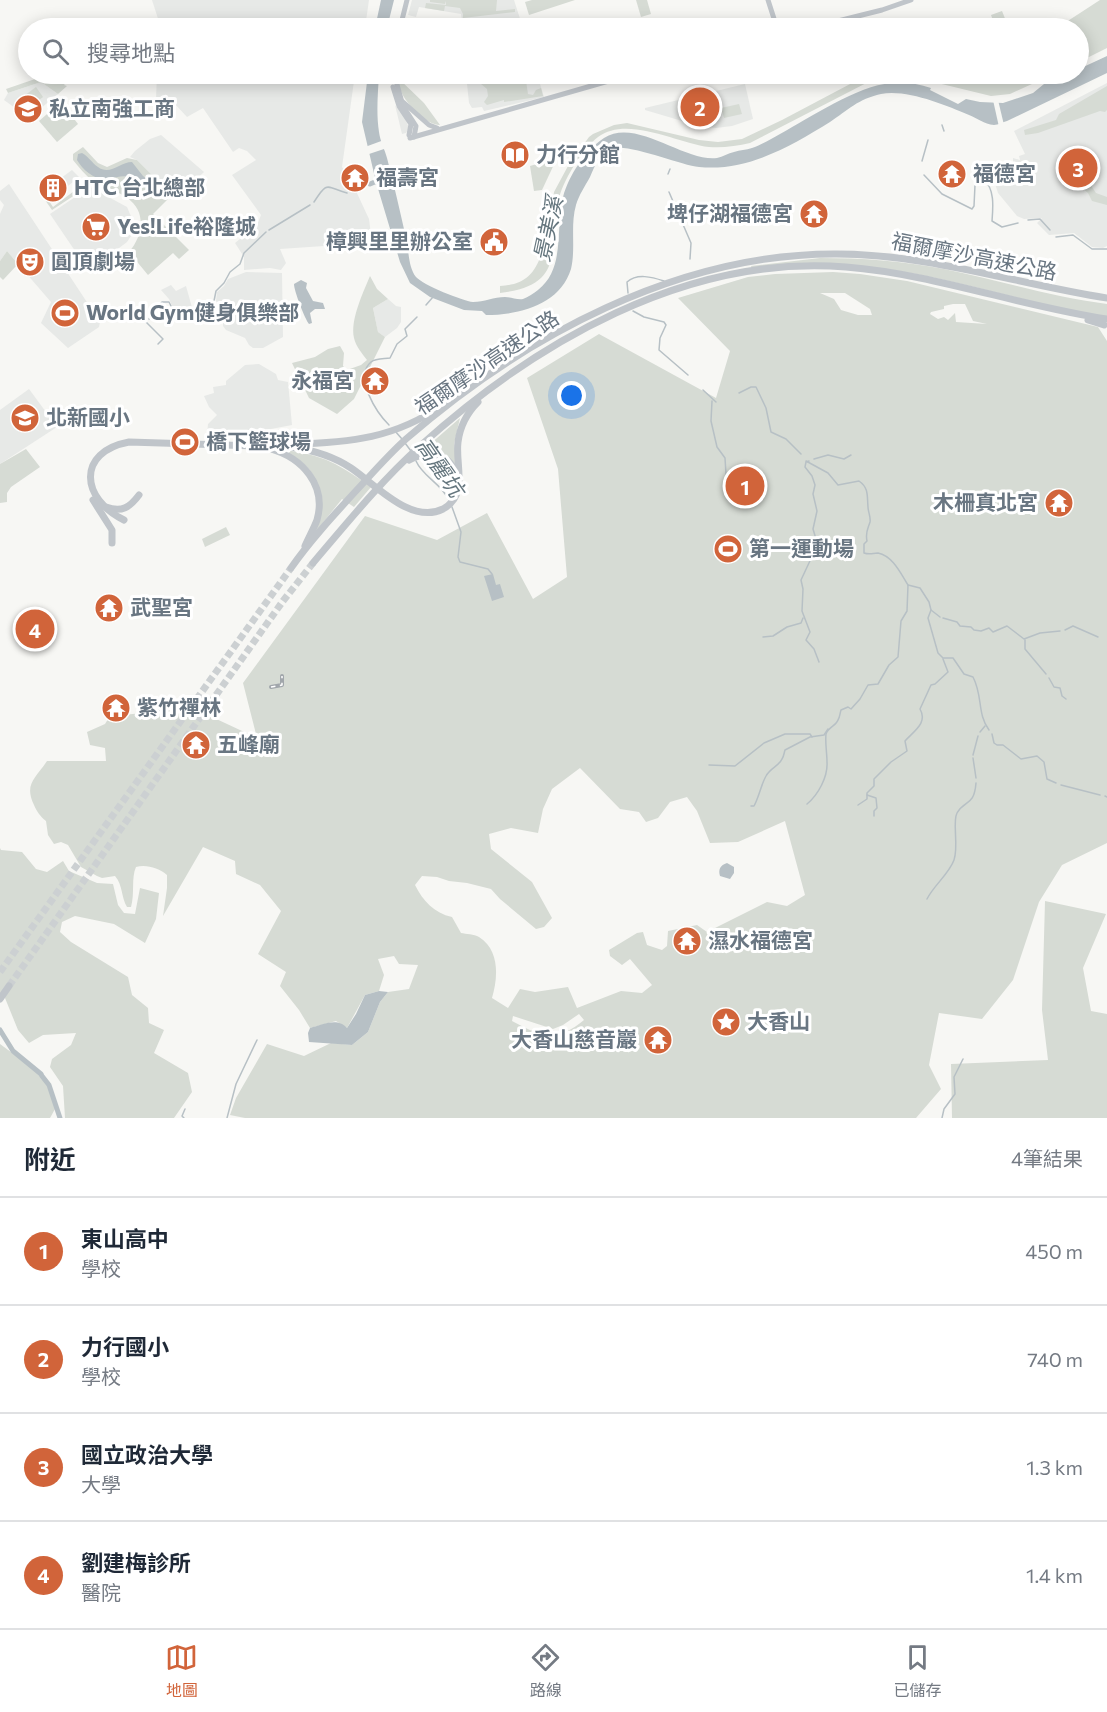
<!DOCTYPE html>
<html lang="zh-TW">
<meta charset="utf-8">
<style>
body{margin:0;font-family:Commissioner,"Noto Sans TC",sans-serif;background:#f2f2f3;color:#1f2937}
.you{position:absolute;left:572px;top:396px;width:21px;height:21px;margin:-15px;border:4px solid #fff;border-radius:50%;background:#1a73e8;box-shadow:0 0 0 9px #1a73e833}
.badge{display:grid;place-items:center;width:39px;height:39px;border-radius:50%;background:#d1643a;color:#fff;font-size:20px;font-weight:700}
.pin{position:absolute;translate:-50% -50%;border:3px solid #fff;box-shadow:0 2px 6px #0006}
.list{margin:0;padding:0;list-style:none}
h2{display:flex;justify-content:space-between;align-items:center;height:78px;margin:0;padding:0 24px;font-size:26px}
h2 small{font-size:20px;font-weight:400;color:#747a83}
.list li{display:grid;grid-template-columns:39px 1fr auto;gap:18px;align-items:center;box-sizing:border-box;height:108px;padding:0 24px;border-top:2px solid #e0e1e3}
.list b{display:block;font-size:22px;white-space:nowrap}
.list p{margin:0;font-size:20px;white-space:nowrap;color:#747a83}
.list em{font-size:20px;font-style:normal;color:#747a83}
.icon{flex:none;width:33px;height:33px;fill:none;stroke:currentColor;stroke-width:2;stroke-linecap:round;stroke-linejoin:round}
.map{position:relative;flex:none;width:1107px;height:1118px;overflow:hidden}
.search{position:absolute;background:#fff;box-shadow:0 3px 15px #0003;left:18px;right:18px;top:18px;height:66px;display:flex;align-items:center;gap:15px;box-sizing:border-box;padding:0 21px;border-radius:33px;color:#747a83;font-size:22px}
.sheet{height:510px;background:#fff}
nav{display:flex;justify-content:space-around;align-items:center;box-sizing:border-box;height:84px;border-top:2px solid #e0e1e3;background:#fff;font-size:16px;color:#747a83}
nav a{display:grid;justify-items:center;gap:3px}
nav .on{color:#d1643a}
.map>svg:first-child{display:block}
.built{fill:#e7e9e7}
.green{fill:#d6dbd4;fill-rule:evenodd}
.water{fill:#b7c0c5}
.pier{fill:#f7f7f4}
.lines{fill:none;stroke-linecap:round;stroke-linejoin:round}
.stream{stroke:#b7c0c5;stroke-width:1.5}
.river{stroke:#b7c0c5;stroke-width:5}
.highway-tunnel{stroke:#ccd0d2;stroke-width:7;stroke-dasharray:7 3.5;stroke-linecap:butt}
.major{stroke:#c0c5ca;stroke-width:5}
.highway{stroke:#c0c5ca;stroke-width:7}
.rail-casing{stroke:#a1a6ab;stroke-width:4}
.rail{stroke:#fff;stroke-width:1.5;stroke-dasharray:4.5;stroke-linecap:butt}
.labels{text-anchor:middle;stroke-width:6;stroke-linejoin:round;paint-order:stroke}
.poi-label{font-size:21px;font-weight:bold;fill:#697682;stroke:#fff;text-anchor:start}
.street-label{font-size:21px;fill:#697682;stroke:#fff}
.water-label{font-size:22px;font-style:italic;fill:#65767e;stroke:#fff}
</style>
<div class="map">
<svg width="1107" height="1118" viewBox="0 0 1107 1118">
<rect width="100%" height="100%" fill="#f7f7f4"/>
<g class="built">
<polygon points="152,0 369,0 365,28 161,28"/>
<polygon points="412,0 514,0 523,28 463,28 461,14 419,7 416,17 408,15"/>
<polygon points="157,74 355,74 342,167 347,174 344,179 356,191 369,219 371,235 362,234 361,231 349,240 324,246 280,249 286,263 281,270 270,268 244,270 244,257 235,243 257,225 261,215 232,175 256,160 247,151 239,148 233,152 203,108 187,117 174,103 156,99"/>
<polygon points="466,74 537,74 544,97 484,111 482,107 472,108 469,103"/>
<polygon points="41,82 58,94 29,118 4,100 8,93"/>
<polygon points="1107,83 1107,246 1103,248 1092,247 1074,233 1049,235 1037,223 1042,218 1024,219 1017,216 998,193 992,174 1013,176 1013,158 1020,160 1019,156 1025,154 1014,131"/>
<polygon points="745,84 753,119 732,126 716,128 699,126 645,110 645,108"/>
<polygon points="395,105 405,118 409,128 406,133 402,134"/>
<polygon points="161,135 204,172 182,193 179,190 172,195 137,160 130,157 135,151 150,139"/>
<polygon points="72,170 79,177 68,186 61,178"/>
<polygon points="9,184 100,322 99,327 68,348 41,323 51,302 7,251 0,261 0,214 4,205 0,200 0,191"/>
<polygon points="90,187 127,207 133,221 131,236 127,242 90,270 88,270 50,214"/>
<polygon points="246,272 282,273 283,337 263,348 253,348 249,345 245,338 226,330 223,326 223,310 216,301 217,292 224,286 228,279"/>
<polygon points="171,285 176,291 186,286 193,311 186,310 176,315 169,299 161,290"/>
<polygon points="388,299 396,306 401,307 401,322 397,328 385,337 378,332 373,308"/>
<polygon points="259,364 276,374 278,380 288,382 292,425 245,434 207,434 208,424 217,415 209,407 204,396 214,393 213,387 226,385 226,381 245,365"/>
<polygon points="29,389 57,427 0,464 0,410"/>
</g>
<g class="green">
<polygon points="430,0 497,0 496,11 515,9 515,12 463,18 463,14 460,8 445,6 444,11 425,8 426,3 446,5 446,1 445,4 430,2"/>
<polygon points="532,0 575,0 529,15 525,2"/>
<polygon points="636,0 647,0 651,14 641,17"/>
<polygon points="1100,0 1107,0 1107,48 1079,62 1078,28 1057,28"/>
<polygon points="1002,11 1008,26 996,28 991,15"/>
<polygon points="42,74 47,75 48,80 57,80 60,74 72,75 64,85 67,86 58,94 41,82 8,93 6,89 38,78"/>
<polygon points="525,74 528,94 533,95 536,90 541,88 543,96 504,102 504,100 487,105 484,102 488,96 487,89 481,84 480,79 495,77 502,83 502,80 508,80 509,84 513,75"/>
<path d="M869 74H1054L1010 94 991 96 917 78 896 76 878 77 750 143C737 146 723 148 709 147 677 143 627 115 598 137 582 149 562 182 558 202 549 250 566 285 500 293V286C522 285 534 276 541 255L546 254 554 192 568 166 589 137 593 134 614 125 627 123 699 140 718 142 742 139 782 120Z"/>
<path d="M397 77 424 103 440 125C426 125 406 104 401 91 399 87 398 82 397 77Z"/>
<polygon points="1107,86 1107,110 1105,112 1100,111 1038,133 1025,135 1024,130 1056,120 1059,114"/>
<polygon points="36,87 43,97 28,109 20,99"/>
<polygon points="61,102 78,124 57,142 39,121"/>
<polygon points="739,104 742,114 724,118 721,108"/>
<polygon points="691,106 718,110 718,120 714,123 692,120 689,115 692,110"/>
<path d="M83 147 98 163 107 167 127 158 137 160 172 195 153 214 189 250 179 259 173 253 148 275 129 252C143 236 147 211 127 198 117 190 103 188 93 181 85 175 79 167 73 160V154Z"/>
<polygon points="557,158 542,190 534,191 530,166"/>
<polygon points="1081,178 1086,178 1096,193 1107,197 1107,205 1092,201 1088,193 1076,183"/>
<polygon points="82,185 84,188 81,191 52,210 43,197 45,195 53,207"/>
<polygon points="7,251 18,264 3,280 0,277 0,261"/>
<path d="M820 258C862 258 903 261 944 269 998 280 1052 297 1107 304V317C1022 303 939 272 852 265 821 262 783 267 752 269L751 266Z"/>
<path d="M833 272 860 274 907 281 1098 327 1107 341V843L1062 865 1039 902 1013 980 982 1019 939 1013 929 1065 941 1089 916 1118H245L230 1115 236 1098 267 1044 304 1056 331 1043 352 1045 368 1032 380 1002 388 992 409 989 418 965 399 964 394 956 378 959 384 975 379 991 365 995 347 1028 336 1021 310 1028 299 1010 280 986 286 972 258 954 281 911 260 885 236 874 235 861 203 847 163 916 167 888V875C159 868 146 864 136 867 131 878 135 893 131 907H127C121 897 123 885 115 876L102 878 97 876 81 867 68 845 61 842 54 844 48 835 46 821C40 816 37 812 34 805 24 784 35 779 47 761H106L105 748 90 745 87 732 105 724 110 716 144 713 165 695 257 738 243 683 365 516 437 540 487 513 533 599 567 577 558 469 527 378 599 334 716 398 730 351 678 298 748 277 775 274ZM820 293H845L870 309 872 315H858L841 310 834 299ZM953 304H965L973 321 987 324 956 322 955 313 948 320 944 317 938 319 930 314 931 312 944 309V306ZM580 768 620 809 639 812 646 822 658 818 670 802 687 797 697 811 710 843 738 842 785 821 805 895 787 906 767 902 707 932 697 925 668 931 667 946 662 950 647 945 643 932 637 933 609 950 610 956 622 965 630 959 652 985 642 993 621 991 577 1008 568 987 535 992 520 989 508 1008 492 998C498 978 500 950 479 937 474 934 466 934 461 933L452 917C434 913 423 901 415 885L422 876 437 877 449 881 467 883 491 889 500 899 536 929 544 927 552 918 532 882 491 849 489 834 511 828 538 833 543 809 552 789ZM579 1014 584 1020C556 1043 542 1037 512 1021L513 1016 553 1029 563 1025Z"/>
<path d="M370 276 377 289 388 299 373 308 378 332 385 337 354 399 337 414 309 398 292 363 315 357 328 349 340 346 344 353 343 366 347 370 361 365 367 360C362 353 356 347 354 338 350 320 363 293 370 276Z"/>
<polygon points="460,418 454,444 458,473 437,452 421,452"/>
<polygon points="26,449 40,467 11,487 7,493 7,502 0,503 0,464"/>
<path d="M283 450C323 454 340 465 371 487L354 507 342 499 313 535C318 491 328 474 283 450Z"/>
<polygon points="226,527 230,535 205,547 202,539"/>
<polygon points="0,848 1,850 22,852 36,869 47,872 63,861 69,871 97,883 113,884 118,905 124,913 135,914 140,888 159,893 156,919 145,943 114,924 75,916 62,922 60,932 71,942 128,977 132,995 148,1008 149,1023 164,1030 154,1053 188,1073 192,1092 174,1118 65,1118 63,1086 50,1067 52,1059 71,1045 76,1033 43,1035 29,1043 18,1030 5,998 0,994"/>
<polygon points="1045,901 1106,914 1083,968 1091,1011 1107,1014 1107,1118 952,1118 951,1064 1048,1060 1042,1010"/>
<polygon points="0,1044 46,1078 55,1109 50,1118 0,1118"/>
</g>
<g class="water">
<polygon points="381,0 394,0 387,28 375,28"/>
<path d="M1107 56V73L1007 121C1003 122 998 125 994 125 984 124 977 118 969 115 945 105 907 89 881 94 858 99 848 110 830 122 791 146 747 172 699 167 680 165 626 142 612 149 599 156 595 165 590 177 585 186 579 195 576 205 570 226 576 248 571 269 560 305 519 315 486 315L482 311 464 310 430 297 410 283 400 262 376 182 362 122 368 74H379C378 93 376 113 379 132 380 141 385 150 387 158 394 185 400 211 406 238 409 250 408 267 416 277 423 285 463 301 473 302 484 302 494 297 505 297 511 297 517 300 523 299 528 297 534 293 538 290 566 268 555 228 563 197 569 175 585 151 604 138 636 117 684 162 717 158 723 157 728 153 734 152 740 150 746 150 752 148 761 145 771 139 780 134 811 117 857 86 891 83 904 81 918 84 931 88L930 90 958 104 966 99 980 102 1003 103 1033 93 1044 84 1069 74H1078L1079 69Z"/>
<path d="M82 153C89 157 92 163 98 167 110 176 120 162 132 162L143 176 160 189V195C144 192 145 183 132 178 123 174 117 178 108 179 95 181 83 170 77 160L78 154Z"/>
<path d="M301 280 307 283 306 288 313 301 323 303 325 309H315L310 313 312 323 309 324C305 319 294 291 294 284Z"/>
<polygon points="493,574 496,585 500,584 504,597 492,601 484,576"/>
<path d="M727 863 734 867V873L730 879 720 876C718 870 720 865 727 863Z"/>
<path d="M379 991 388 992 380 1002 368 1032 352 1045 309 1042 308 1033 310 1028C323 1025 337 1017 347 1028L356 1014 365 995Z"/>
</g>
<g class="pier">
<polygon points="993,100 998,100 1004,125 999,127"/>
<polygon points="384,140 387,148 366,155 365,147"/>
</g>
<g class="lines">
<g class="stream">
<polyline points="94,27 97,28"/>
<polyline points="942,125 944,131"/>
<polyline points="922,161 928,140"/>
<polyline points="668,174 670,169"/>
<path d="M924 175 942 194 972 209 974 206 975 185 979 181 984 180C995 189 993 208 992 221L1002 227 1018 223"/>
<polyline points="669,192 691,243 690,259"/>
<path d="M314 202C328 180 326 187 347 193"/>
<polyline points="1028,220 1040,219 1050,230"/>
<polyline points="269,230 310,205"/>
<polyline points="1056,237 1073,235 1092,249 1107,249"/>
<path d="M628 293 627 282C637 273 652 277 664 281"/>
<polyline points="426,305 433,297"/>
<polyline points="205,311 214,301 216,291 224,283 230,272 240,264 244,253 266,232"/>
<polyline points="633,311 644,317 664,322 666,325 660,338 659,350 688,375"/>
<polyline points="149,319 154,316 158,305 162,302 169,302 176,316 181,313 201,312"/>
<polyline points="145,321 163,339 158,344"/>
<polyline points="703,390 716,402"/>
<polyline points="739,393 751,387 756,387 766,408 771,432 786,439 801,454"/>
<polyline points="712,401 711,421 717,447 725,458 726,474"/>
<path d="M389 425C377 413 353 377 371 362 376 358 384 359 390 358L397 344 407 336 405 329 417 317"/>
<polyline points="395,431 402,439"/>
<polyline points="405,443 411,451"/>
<polyline points="814,459 828,455 844,459 851,455"/>
<path d="M416 461C423 477 441 483 449 500"/>
<path d="M806 461 828 473 838 485 859 481C869 488 867 496 868 507 868 512 871 517 870 522 868 529 865 532 867 541L864 544V553C870 555 873 553 878 553 893 556 901 574 908 585L920 588 929 602 931 610 928 618 938 653 943 658H953L964 674 973 677C983 696 977 714 989 730"/>
<polyline points="809,461 806,462 805,467 812,476 815,485 813,494 817,511 813,529 816,539 816,548 801,580 803,589 802,611 810,632 806,640 814,649 819,662"/>
<polyline points="452,507 461,532 458,557 460,562 488,569 492,574"/>
<polyline points="931,610 940,617"/>
<polyline points="943,618 957,622 960,626 971,627 974,630 981,631 989,628 993,632 1007,626 1024,639 1040,633 1060,631"/>
<polyline points="1065,630 1073,626 1098,637"/>
<polyline points="763,637 773,636 787,627 801,623 803,618"/>
<polyline points="1025,640 1025,649 1046,674"/>
<polyline points="1049,678 1054,687 1060,688 1062,696 1066,699"/>
<polyline points="980,732 985,726"/>
<polyline points="992,734 994,743 997,745 1003,745 1021,759 1037,756 1044,762 1047,779 1056,783"/>
<polyline points="973,755 978,736"/>
<polyline points="973,758 976,778"/>
<polyline points="709,765 735,766 764,743 785,734 810,734 812,737"/>
<polyline points="1061,785 1100,795"/>
<polyline points="1105,796 1107,797"/>
<path d="M807 804C818 795 828 777 827 762 827 753 825 743 826 734 828 727 836 726 838 720 840 717 840 713 841 710L848 707 851 709 860 699 868 685 878 684 889 665 898 657 901 621 907 611 908 585"/>
<polyline points="858,805 867,799 867,795"/>
<path d="M751 806H754C759 797 761 785 766 776 770 768 779 766 782 759 784 756 784 753 785 750L810 737 824 735 828 729"/>
<path d="M874 816V811L877 808 876 798 867 795V793L874 786V779L891 762 907 751 905 741C914 731 928 723 920 709L931 685 935 684 948 672 943 659"/>
<path d="M927 899C934 885 949 874 954 860 959 845 952 822 957 813 965 799 974 807 976 783"/>
<polyline points="184,1118 182,1116 185,1109"/>
<polyline points="227,1118 236,1084 257,1040"/>
<polyline points="942,1118 944,1109 955,1094 954,1077 963,1059"/>
</g>
<g class="river">
<polyline points="370,184 382,179"/>
<polyline points="0,1030 13,1051 41,1074"/>
<polyline points="42,1076 49,1085 60,1118"/>
</g>
<g class="highway-tunnel">
<polyline points="0,972 291,568"/>
<polyline points="9,986 283,601 313,563"/>
</g>
<g class="major">
<polyline points="768,0 777,28"/>
<polyline points="400,28 407,0"/>
<polyline points="810,28 882,10 911,0"/>
<polyline points="394,74 403,106 416,126 414,137"/>
<polyline points="393,87 399,106 411,124 409,135"/>
<polyline points="403,102 429,125 437,128"/>
<polyline points="410,138 633,74"/>
</g>
<g class="highway">
<polyline points="1088,320 1104,325"/>
<path d="M292 444C350 443 396 438 444 404"/>
<path d="M271 449C302 458 327 485 317 520 314 528 309 537 305 546"/>
<path d="M409 460C429 450 453 453 456 478"/>
<polyline points="93,500 112,530 112,543"/>
<path d="M106 507C122 513 130 507 139 495"/>
<path d="M124 520C81 499 76 452 129 442L291 447C312 450 333 456 351 468 375 484 411 525 443 509 469 495 455 465 458 442 460 426 467 413 478 402"/>
<path d="M313 563C347 523 381 481 420 446 534 343 686 254 846 267 934 274 1019 306 1107 319"/>
<path d="M291 568C310 541 332 517 354 493 371 475 387 456 406 439 523 337 678 253 837 254 928 254 1017 284 1107 298"/>
<polyline points="0,999 9,986"/>
</g>
<g class="rail-casing">
<polyline id="rail" points="271,687 282,685 282,676"/>
</g>
<use href="#rail" class="rail"/>
</g>
<defs>
<g id="school-disc" transform="scale(1.5)"><circle r="9.5" fill="#d1643a" stroke="#fff"/><path d="M0-5L7-2L0 1L-7-2ZM-4 1L0 2.5L4 1V4Q0 6-4 4Z" fill="#fff"/></g>
<g id="library-disc" transform="scale(1.5)"><circle r="9.5" fill="#d1643a" stroke="#fff"/><path d="M-6-4Q-3-5.5-.7-3.5V5Q-3 3-6 4ZM6-4Q3-5.5 .7-3.5V5Q3 3 6 4Z" fill="#fff"/></g>
<g id="temple-disc" transform="scale(1.5)"><circle r="9.5" fill="#d1643a" stroke="#fff"/><path d="M0-6L5-2H3V0L6.5 2.5H4V6H1.5V3h-3V6H-4V2.5H-6.5L-3 0V-2H-5Z" fill="#fff"/></g>
<g id="building-disc" transform="scale(1.5)"><circle r="9.5" fill="#d1643a" stroke="#fff"/><path d="M-4-6H4V6H1V3H-1V6H-4ZM-2.5-4.3h1.7v1.8h-1.7ZM.8-4.3h1.7v1.8H.8ZM-2.5-1h1.7V.8h-1.7ZM.8-1h1.7V.8H.8Z" fill="#fff"/></g>
<g id="supermarket-disc" transform="scale(1.5)"><circle r="9.5" fill="#d1643a" stroke="#fff"/><path d="M-6-5.5h2.5l.6 2H6L4.5 2H-2.5L-4.4-4H-6ZM-1.5 3.2a1.3 1.3 0 1 0 .1 0ZM3 3.2a1.3 1.3 0 1 0 .1 0Z" fill="#fff"/></g>
<g id="civic-disc" transform="scale(1.5)"><circle r="9.5" fill="#d1643a" stroke="#fff"/><path d="M-.6-6.5H3V-4.5H.6V-3L4-1V1h2V6H-6V1h2V-1L-.6-3ZM-1.2 2.5V6h2.4V2.5Z" fill="#fff"/></g>
<g id="theatre-disc" transform="scale(1.5)"><circle r="9.5" fill="#d1643a" stroke="#fff"/><path d="M-5-5.5Q0-4 5-5.5V0Q5 5 0 6Q-5 5-5 0ZM-3.3-2.5H-1v1.5H-3.3ZM1-2.5H3.3v1.5H1ZM-2.8 1Q0 5.5 2.8 1Z" fill="#fff"/></g>
<g id="stadium-disc" transform="scale(1.5)"><circle r="9.5" fill="#d1643a" stroke="#fff"/><path d="M0-5a6.5 5 0 1 0 0 10a6.5 5 0 1 0 0-10ZM-3.5-1.8h7v3.6h-7Z" fill="#fff"/></g>
<g id="sight-disc" transform="scale(1.5)"><circle r="9.5" fill="#d1643a" stroke="#fff"/><path d="M0-6L1.8-2.2L6-1.7L2.9 1.2L3.7 5.4L0 3.3L-3.7 5.4L-2.9 1.2L-6-1.7L-1.8-2.2Z" fill="#fff"/></g>
</defs>
<g fill-rule="evenodd">
<use href="#school-disc" x="28" y="109"/>
<use href="#library-disc" x="515" y="155"/>
<use href="#temple-disc" x="952" y="174"/>
<use href="#temple-disc" x="355" y="178"/>
<use href="#building-disc" x="53" y="188"/>
<use href="#temple-disc" x="814" y="214"/>
<use href="#supermarket-disc" x="96" y="227"/>
<use href="#civic-disc" x="494" y="242"/>
<use href="#theatre-disc" x="30" y="262"/>
<use href="#stadium-disc" x="65" y="313"/>
<use href="#temple-disc" x="375" y="381"/>
<use href="#school-disc" x="25" y="418"/>
<use href="#stadium-disc" x="185" y="442"/>
<use href="#temple-disc" x="1059" y="503"/>
<use href="#stadium-disc" x="728" y="549"/>
<use href="#temple-disc" x="109" y="608"/>
<use href="#temple-disc" x="116" y="708"/>
<use href="#temple-disc" x="196" y="745"/>
<use href="#temple-disc" x="687" y="941"/>
<use href="#sight-disc" x="726" y="1022"/>
<use href="#temple-disc" x="658" y="1040"/>
</g>
<g class="labels">
<g class="poi-label">
<text x="49" y="116">私立南強工商</text>
<text x="536" y="162">力行分館</text>
<text x="973" y="181">福德宮</text>
<text x="376" y="185">福壽宮</text>
<text x="74" y="195">HTC 台北總部</text>
<text x="793" y="221" text-anchor="end">埤仔湖福德宮</text>
<text x="117" y="234">Yes!Life裕隆城</text>
<text x="473" y="249" text-anchor="end">樟興里里辦公室</text>
<text x="51" y="269">圓頂劇場</text>
<text x="86" y="320">World Gym健身俱樂部</text>
<text x="354" y="388" text-anchor="end">永福宮</text>
<text x="46" y="425">北新國小</text>
<text x="206" y="449">橋下籃球場</text>
<text x="1038" y="510" text-anchor="end">木柵真北宮</text>
<text x="749" y="556">第一運動場</text>
<text x="130" y="615">武聖宮</text>
<text x="137" y="715">紫竹禪林</text>
<text x="217" y="752">五峰廟</text>
<text x="708" y="948">濕水福德宮</text>
<text x="747" y="1029">大香山</text>
<text x="637" y="1047" text-anchor="end">大香山慈音巖</text>
</g>
<g class="street-label">
<text transform="translate(974 257) rotate(11)" y="7">福爾摩沙高速公路</text>
<text transform="translate(487 363) rotate(-34)" y="7">福爾摩沙高速公路</text>
</g>
<g class="water-label">
<text transform="translate(548 229) rotate(-78)" y="8">景美溪</text>
<text transform="translate(440 467) rotate(55)" y="8">高麗坑</text>
</g>
</g>
</svg>
<div class="you"></div>
<div class="pin badge" style="left:745px;top:486px">1</div>
<div class="pin badge" style="left:700px;top:107px">2</div>
<div class="pin badge" style="left:1078px;top:168px">3</div>
<div class="pin badge" style="left:35px;top:629px">4</div>
<div class="search"><svg class="icon" aria-label="search" viewBox="0 0 24 24"><circle cx="10" cy="10" r="6"/><path d="M15 15l6 6"/></svg>搜尋地點</div>
</div>
<section class="sheet">
<h2>附近<small>4筆結果</small></h2>
<ul class="list">
<li><span class="badge">1</span><div><b>東山高中</b><p>學校</p></div><em>450 m</em></li>
<li><span class="badge">2</span><div><b>力行國小</b><p>學校</p></div><em>740 m</em></li>
<li><span class="badge">3</span><div><b>國立政治大學</b><p>大學</p></div><em>1.3 km</em></li>
<li><span class="badge">4</span><div><b>劉建梅診所</b><p>醫院</p></div><em>1.4 km</em></li>
</ul>
</section>
<nav>
<a class="on"><svg class="icon" aria-label="map" viewBox="0 0 24 24"><path d="M3 6l6-2 6 2 6-2v14l-6 2-6-2-6 2zM9 4v14M15 6v14"/></svg>地圖</a>
<a><svg class="icon" aria-label="directions" viewBox="0 0 24 24"><path d="M12 3l9 9-9 9-9-9zM9 14v-3h6M13 9l2 2-2 2"/></svg>路線</a>
<a><svg class="icon" aria-label="saved" viewBox="0 0 24 24"><path d="M7 4h10v16l-5-4-5 4z"/></svg>已儲存</a>
</nav>
